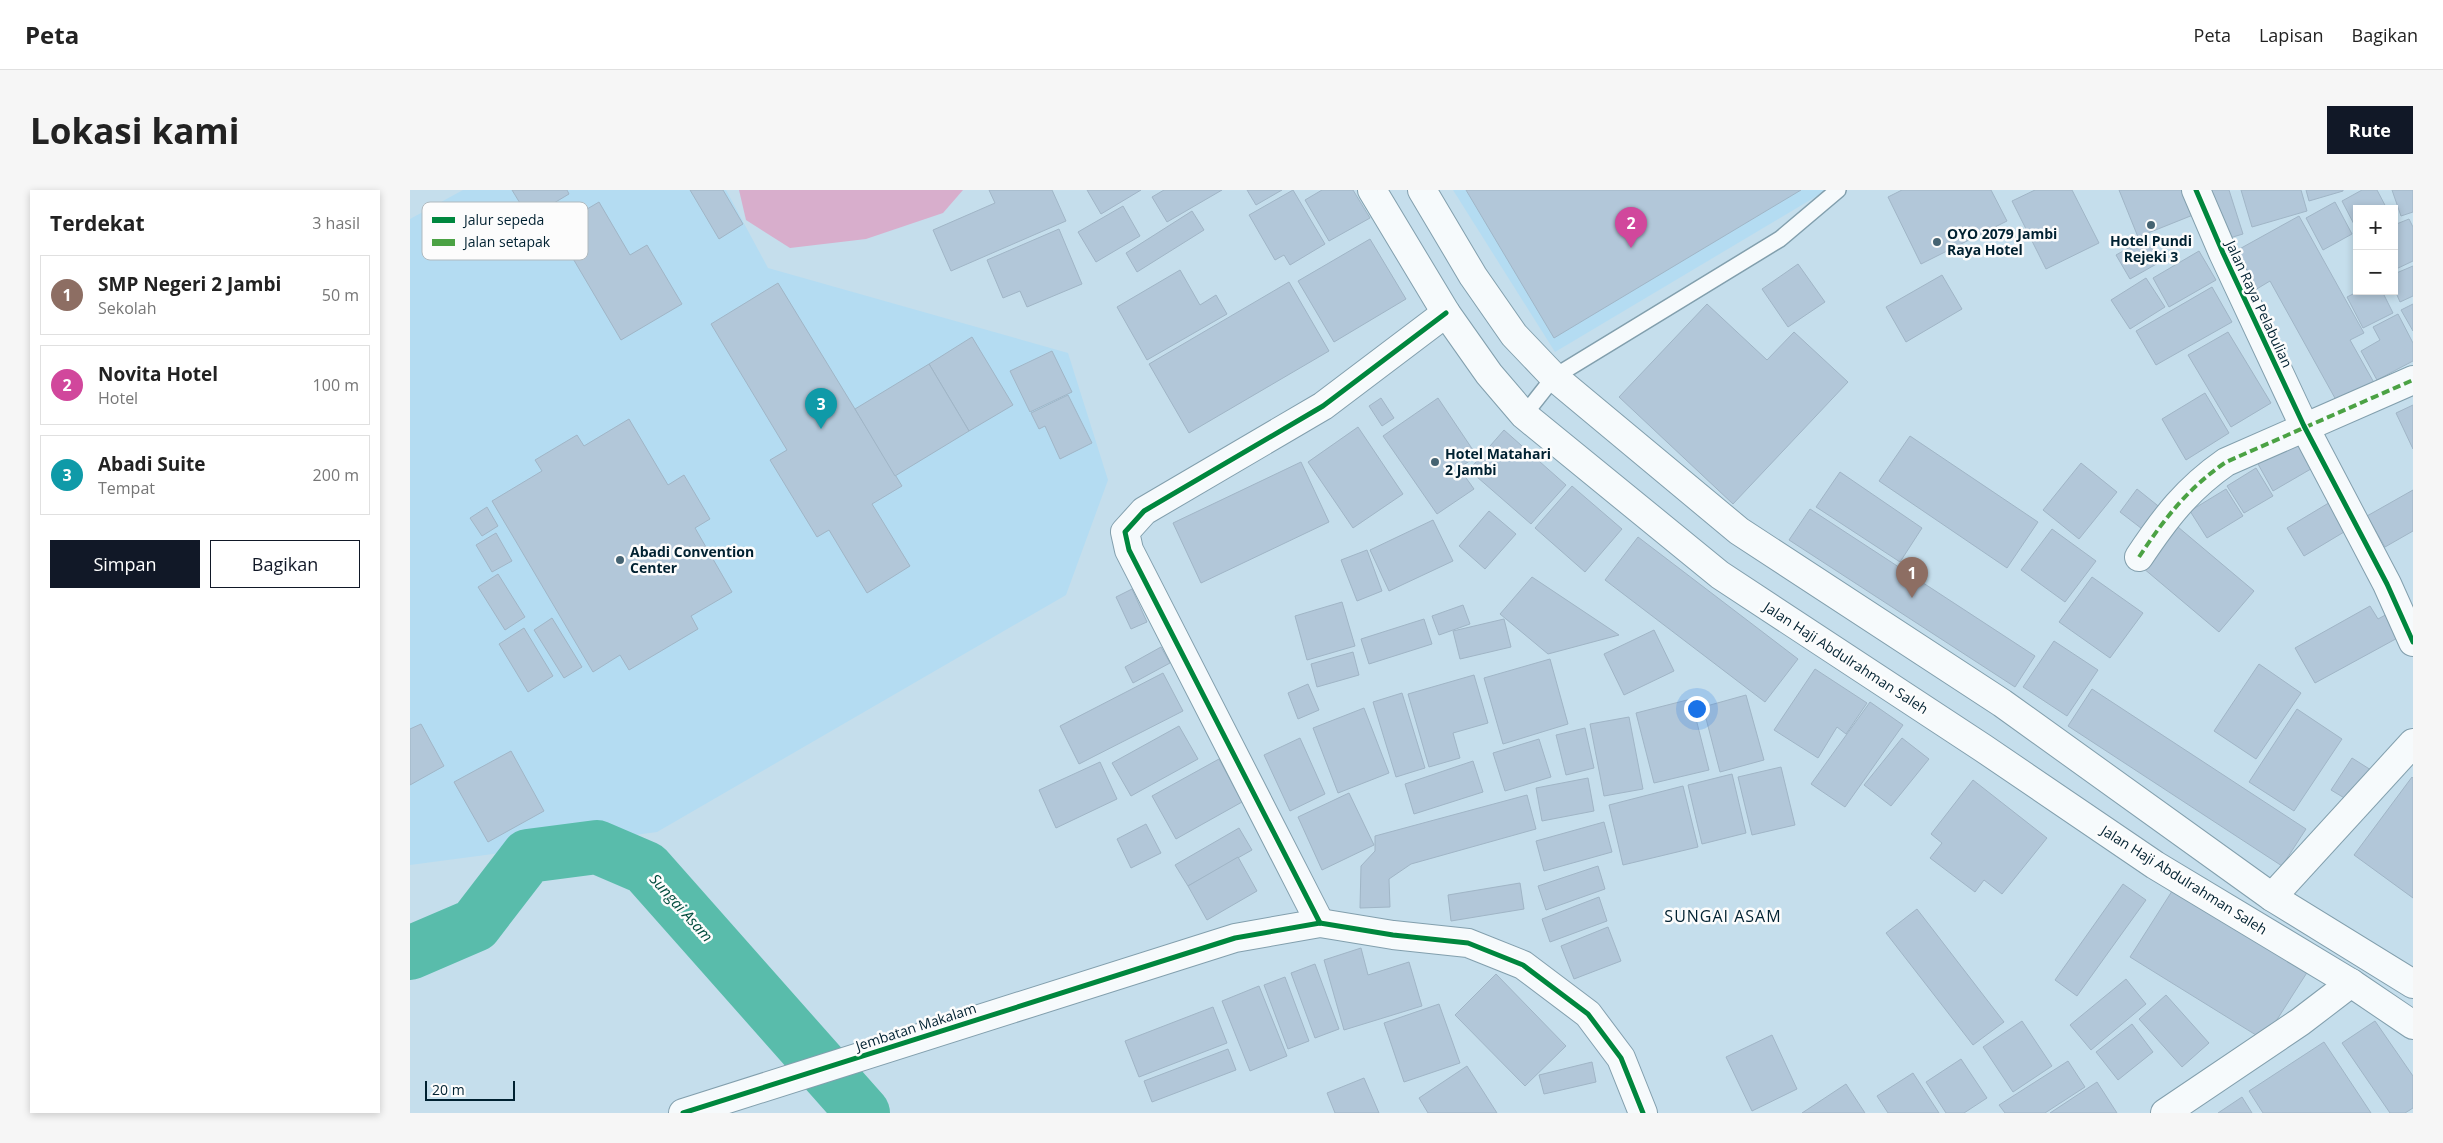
<!DOCTYPE html>
<html lang="id">
<meta charset="utf-8">
<style>
body{margin:0;font-family:"Open Sans",sans-serif;background:#f6f6f6;color:#222}
.controls{position:absolute;right:15px;top:15px;display:grid;overflow:hidden;border-radius:0px;box-shadow:0 2px 8px #0003}
.controls button{width:45px;height:45px;display:grid;place-items:center;padding:0;border:0;border-bottom:1px solid #e0e0e0;background:#fff;color:#222;font:25px sans-serif}
.scale{position:absolute;left:15px;bottom:12px;width:90px;box-sizing:border-box;padding-left:5px;border:2px solid #002131;border-top:0;font-size:14px;line-height:18px;white-space:nowrap;color:#002131;-webkit-text-stroke:4px #fcfcfc;paint-order:stroke}
.you{position:absolute;left:1286px;top:518px;width:18px;height:18px;margin:-12px;border:4px solid #fff;border-radius:50%;background:#1a73e8;box-shadow:0 0 0 8px #1a73e833}
.badge{display:grid;place-items:center;width:32px;height:32px;border-radius:50%;background:#111827;color:#fff;font-size:16px;font-weight:700}
.pin{position:absolute;translate:-50% -41px;filter:drop-shadow(0 1px 2px #0008)}
.pin::after{content:'';position:absolute;top:26px;width:18px;height:15px;background:inherit;clip-path:polygon(0 0,100% 0,50% 100%)}
.list{margin:0;padding:0;list-style:none}
h2{display:flex;justify-content:space-between;align-items:center;height:65px;margin:0;padding:0 20px;font-size:21px}
h2 small{font-size:16px;font-weight:400;color:#767676}
.list li{display:grid;grid-template-columns:32px 1fr auto;gap:15px;align-items:center;box-sizing:border-box;height:80px;margin:0 10px 10px;padding:0 10px;border:1px solid #e0e0e0;border-radius:0px}
.list b{display:block;font-size:19px;white-space:nowrap}
.list p{margin:0;font-size:16px;white-space:nowrap;color:#767676}
.list em{font-size:16px;font-style:normal;color:#767676}
.actions{display:flex;gap:10px;padding:15px 20px}
.actions a{flex:1;padding:11px 0;border:1px solid #111827;border-radius:0px;text-align:center;font-size:18px;color:#111827}
.actions .main{background:#111827;color:#fff}
.map{position:relative;flex:none;width:2003px;height:923px;overflow:hidden;border-radius:0px}
header{display:flex;align-items:center;gap:30px;box-sizing:border-box;height:70px;padding:0 25px;background:#fff;border-bottom:1px solid #e0e0e0}
header strong{font-size:24px}
nav{display:flex;gap:28px;margin-inline-start:auto;font-size:18px}
.intro{display:flex;align-items:center;justify-content:space-between;box-sizing:border-box;height:120px;padding:0 30px}
h1{margin:0;font-size:35px}
.button{padding:12px 22px;border-radius:0px;background:#111827;color:#fff;font-size:18px;font-weight:700}
main{display:flex;gap:30px;padding:0 30px}
aside{flex:1;background:#fff;border-radius:0px;box-shadow:0 2px 8px #0003}
.map>svg:first-child{display:block}
.built{fill:#b4dcf2}
.green{fill:#d8aecc}
.lines{fill:none;stroke-linecap:round;stroke-linejoin:round}
.river{stroke:#59bcab;stroke-width:54}
.building{fill:#b2c7d9;stroke:#a0b5c6}
.service-casing{stroke:#829fad;stroke-width:18}
.minor-casing{stroke:#829fad;stroke-width:30}
.tertiary-casing{stroke:#829fad;stroke-width:30}
.trunk-casing{stroke:#829fad;stroke-width:30}
.service{stroke:#f6fafc;stroke-width:15}
.minor{stroke:#f6fafc;stroke-width:28}
.tertiary{stroke:#f6fafc;stroke-width:28}
.trunk{stroke:#f6fafc;stroke-width:28}
.quiet{stroke:#4ba244;stroke-width:4;stroke-dasharray:8 4;stroke-linecap:butt}
.cycleway-casing{stroke:#fcfcfc;stroke-width:8}
.cycleway{stroke:#00873e;stroke-width:5}
.poi-dot{fill:#456372;stroke:#fcfcfc;stroke-width:2}
.labels{text-anchor:middle;stroke-width:5;stroke-linejoin:round;paint-order:stroke}
.poi-label{font-size:14px;font-weight:bold;fill:#002131;stroke:#fcfcfc;text-anchor:start}
.street-label{font-size:14px;fill:#002131;stroke:#fcfcfc}
.water-label{font-size:15px;font-style:italic;fill:#004c3d;stroke:#fcfcfc}
.quarter-label{font-size:16px;letter-spacing:1px;fill:#002131;stroke:#fcfcfc}
.key{fill:#fcfcfc;stroke:#b0babf;stroke-width:1}
.key-label{font-size:14px;fill:#002131}
</style>
<header>
<strong>Peta</strong>
<nav><a>Peta</a><a>Lapisan</a><a>Bagikan</a></nav>
</header>
<div class="intro"><h1>Lokasi kami</h1><a class="button">Rute</a></div>
<main>
<aside>
<h2>Terdekat<small>3 hasil</small></h2>
<ul class="list">
<li><span class="badge" style="background:#8d6e63">1</span><div><b>SMP Negeri 2 Jambi</b><p>Sekolah</p></div><em>50 m</em></li>
<li><span class="badge" style="background:#d1479c">2</span><div><b>Novita Hotel</b><p>Hotel</p></div><em>100 m</em></li>
<li><span class="badge" style="background:#0f9aa8">3</span><div><b>Abadi Suite</b><p>Tempat</p></div><em>200 m</em></li>
</ul>
<div class="actions"><a class="main">Simpan</a><a>Bagikan</a></div>
</aside>
<div class="map">
<svg width="2003" height="923" viewBox="0 0 2003 923">
<rect width="100%" height="100%" fill="#c5deec"/>
<g class="built">
<polygon points="53,0 316,0 358,78 658,163 698,290 656,405 247,642 0,675 0,29"/>
<polygon points="1043,0 1417,0 1145,162"/>
</g>
<polygon class="green" points="329,0 553,0 533,23 456,49 380,58 336,30"/>
<g class="lines">
<polyline class="river" points="0,763 65,735 118,666 187,657 236,678 453,923"/>
</g>
<g class="building">
<polygon points="102,0 157,0 159,4 119,28"/>
<polygon points="280,0 313,0 333,34 309,49"/>
<polygon points="579,0 642,0 656,31 541,81 523,40 585,13"/>
<polygon points="677,0 731,0 691,24"/>
<polygon points="754,0 812,0 757,32 742,7"/>
<polygon points="837,0 872,0 846,15"/>
<polygon points="883,0 915,54 880,75 874,65 865,70 839,25"/>
<polygon points="912,0 943,0 960,28 919,51 895,10"/>
<polygon points="1056,0 1391,0 1144,148"/>
<polygon points="1492,0 1581,0 1597,31 1511,74 1478,7"/>
<polygon points="1625,0 1662,0 1689,53 1636,79 1602,11"/>
<polygon points="1709,0 1778,0 1788,23 1728,47"/>
<polygon points="1798,0 1819,0 1833,44 1813,50"/>
<polygon points="1831,0 1891,0 1897,21 1842,37"/>
<polygon points="1896,0 1933,0 1933,1 1899,11"/>
<polygon points="1952,0 1967,0 1977,19 1947,19 1947,40 1932,11"/>
<polygon points="1982,0 2003,0 2003,22 1991,26"/>
<polygon points="189,12 220,65 237,55 272,114 211,150 145,38"/>
<polygon points="1925,12 1942,44 1913,60 1896,28"/>
<polygon points="713,16 730,46 686,72 668,42"/>
<polygon points="782,21 794,40 727,82 716,63"/>
<polygon points="1889,26 1954,143 1940,150 1967,198 1931,219 1860,91 1845,100 1824,62"/>
<polygon points="1999,29 2003,37 2003,71 1984,80 1984,35"/>
<polygon points="649,39 672,94 617,117 610,101 593,108 577,70"/>
<polygon points="1736,48 1750,72 1720,89 1706,65"/>
<polygon points="960,49 996,109 924,152 888,91"/>
<polygon points="1789,61 1806,90 1759,117 1743,88"/>
<polygon points="1388,74 1415,112 1378,137 1352,99"/>
<polygon points="2003,76 2003,106 1990,112 1984,98 1984,84"/>
<polygon points="770,80 790,115 806,105 817,124 737,170 707,117"/>
<polygon points="1532,85 1552,119 1496,152 1476,117"/>
<polygon points="1736,88 1755,117 1720,139 1701,110"/>
<polygon points="879,92 919,161 779,243 739,174"/>
<polygon points="368,93 492,296 462,314 500,376 457,403 419,340 407,347 360,270 377,260 301,134"/>
<polygon points="1802,97 1822,132 1746,175 1726,141"/>
<polygon points="1949,101 1972,101 1983,123 1953,138 1937,107"/>
<polygon points="1297,114 1357,170 1384,142 1438,192 1323,314 1209,207"/>
<polygon points="2003,114 2003,141 1991,120"/>
<polygon points="1988,124 2003,153 2003,171 1967,190 1951,161 1970,150 1963,137"/>
<polygon points="1818,142 1861,213 1821,237 1778,165"/>
<polygon points="562,147 603,215 559,241 519,174"/>
<polygon points="642,161 662,202 620,222 600,181"/>
<polygon points="519,174 559,241 485,286 445,219"/>
<polygon points="1795,203 1819,243 1776,270 1752,229"/>
<polygon points="658,205 682,253 650,269 635,236 629,239 621,223"/>
<polygon points="971,208 984,228 972,236 959,216"/>
<polygon points="1028,208 1067,266 1049,278 1064,299 1027,324 973,246"/>
<polygon points="2003,215 2003,259 1986,223"/>
<polygon points="219,229 258,295 274,285 300,329 285,338 322,402 281,426 288,439 219,480 210,465 183,482 82,311 132,281 125,270 167,245 174,256"/>
<polygon points="948,237 993,304 943,338 898,272"/>
<polygon points="1094,240 1156,295 1121,334 1059,280"/>
<polygon points="1500,246 1628,332 1597,378 1469,291"/>
<polygon points="1890,249 1906,276 1863,301 1848,274"/>
<polygon points="891,272 919,332 791,393 763,333"/>
<polygon points="1671,273 1707,302 1669,349 1633,320"/>
<polygon points="1846,278 1863,306 1834,323 1817,296"/>
<polygon points="1430,282 1512,338 1490,372 1406,317"/>
<polygon points="1162,296 1212,339 1175,382 1125,338"/>
<polygon points="1727,299 1757,323 1740,345 1710,322"/>
<polygon points="1816,299 1833,326 1797,348 1780,321"/>
<polygon points="2003,300 2003,341 1975,357 1957,326"/>
<polygon points="1922,311 1939,339 1894,366 1877,338"/>
<polygon points="77,317 88,336 72,346 60,328"/>
<polygon points="1400,319 1625,466 1605,497 1379,350"/>
<polygon points="1079,321 1106,344 1075,379 1049,356"/>
<polygon points="1023,330 1043,371 979,401 960,360"/>
<polygon points="1768,337 1844,401 1809,442 1733,378"/>
<polygon points="1642,339 1686,371 1655,412 1611,380"/>
<polygon points="86,343 102,371 82,382 66,355"/>
<polygon points="1228,347 1388,469 1355,512 1195,390"/>
<polygon points="957,360 972,401 947,411 931,370"/>
<polygon points="88,384 115,427 95,440 68,397"/>
<polygon points="1122,387 1209,445 1138,464 1090,424"/>
<polygon points="1682,387 1733,423 1700,468 1649,432"/>
<polygon points="722,399 737,432 721,439 706,407"/>
<polygon points="932,412 945,456 897,470 885,426"/>
<polygon points="1053,415 1060,434 1029,445 1022,426"/>
<polygon points="1960,416 1968,429 1981,422 1993,445 1905,493 1885,458"/>
<polygon points="142,428 172,477 154,488 124,440"/>
<polygon points="1014,429 1022,454 959,474 951,449"/>
<polygon points="1094,429 1101,457 1050,469 1043,441"/>
<polygon points="114,438 143,486 118,502 89,454"/>
<polygon points="1244,440 1264,481 1214,505 1194,464"/>
<polygon points="1644,451 1688,480 1657,526 1613,497"/>
<polygon points="751,457 760,473 723,493 715,477"/>
<polygon points="943,462 949,485 907,497 901,474"/>
<polygon points="1140,469 1158,534 1093,554 1074,488"/>
<polygon points="1849,474 1891,503 1846,569 1804,541"/>
<polygon points="1405,479 1457,513 1436,544 1427,537 1408,568 1364,540"/>
<polygon points="753,483 773,521 669,574 650,536"/>
<polygon points="1064,485 1078,533 1043,543 1050,568 1019,577 998,504"/>
<polygon points="898,494 909,520 888,529 878,503"/>
<polygon points="1682,499 1896,639 1872,676 1658,536"/>
<polygon points="992,503 1015,578 986,587 963,512"/>
<polygon points="1336,505 1354,570 1310,582 1293,517"/>
<polygon points="1281,509 1299,580 1244,593 1226,523"/>
<polygon points="1460,512 1493,535 1435,617 1401,594"/>
<polygon points="954,518 979,583 928,603 903,538"/>
<polygon points="1887,519 1932,549 1884,621 1839,592"/>
<polygon points="1219,527 1233,599 1194,606 1180,534"/>
<polygon points="11,534 34,576 0,595 0,539"/>
<polygon points="769,536 788,569 721,606 702,573"/>
<polygon points="1175,538 1184,578 1156,585 1146,545"/>
<polygon points="890,548 915,604 880,621 854,565"/>
<polygon points="1492,548 1519,569 1481,616 1454,595"/>
<polygon points="1129,549 1141,587 1095,601 1083,563"/>
<polygon points="101,561 134,621 78,652 44,592"/>
<polygon points="1942,568 1961,580 1941,612 1921,600"/>
<polygon points="809,569 832,612 766,649 742,606"/>
<polygon points="1063,571 1073,602 1004,624 995,594"/>
<polygon points="690,572 707,609 646,638 629,600"/>
<polygon points="1371,577 1385,635 1342,645 1328,587"/>
<polygon points="1322,584 1336,643 1292,654 1278,595"/>
<polygon points="2002,587 2003,588 2003,708 1944,665"/>
<polygon points="1178,588 1184,621 1132,631 1126,598"/>
<polygon points="1563,590 1637,648 1592,704 1574,690 1565,702 1520,668 1532,653 1521,644"/>
<polygon points="1273,596 1288,657 1213,675 1199,615"/>
<polygon points="939,603 964,655 912,680 888,627"/>
<polygon points="1117,605 1126,639 1001,674 979,689 980,717 950,718 951,676 965,661 965,646"/>
<polygon points="1194,632 1202,662 1134,681 1126,651"/>
<polygon points="736,634 751,663 721,678 707,649"/>
<polygon points="829,638 842,660 778,696 765,675"/>
<polygon points="828,667 847,701 797,730 778,696"/>
<polygon points="1188,676 1195,699 1136,720 1128,696"/>
<polygon points="1110,693 1114,719 1041,731 1038,705"/>
<polygon points="1713,694 1736,710 1667,806 1645,790"/>
<polygon points="1764,698 1898,781 1854,850 1720,767"/>
<polygon points="1189,707 1197,731 1140,752 1132,729"/>
<polygon points="1507,719 1594,832 1563,855 1476,743"/>
<polygon points="1198,737 1211,771 1164,789 1151,756"/>
<polygon points="951,758 958,785 999,772 1012,816 934,840 914,770"/>
<polygon points="905,774 929,839 905,848 881,783"/>
<polygon points="1086,784 1156,856 1115,896 1045,825"/>
<polygon points="875,787 899,851 878,859 854,795"/>
<polygon points="1716,789 1736,814 1681,860 1660,835"/>
<polygon points="849,796 877,866 840,881 812,811"/>
<polygon points="1756,805 1799,853 1772,877 1729,829"/>
<polygon points="1029,814 1050,873 994,892 974,833"/>
<polygon points="803,817 817,853 729,887 715,851"/>
<polygon points="1612,831 1642,876 1603,902 1573,857"/>
<polygon points="1965,831 2003,886 2003,918 1995,923 1980,923 1932,853"/>
<polygon points="1722,834 1743,862 1708,890 1686,862"/>
<polygon points="1362,845 1387,899 1342,921 1316,867"/>
<polygon points="1914,852 1961,923 1853,923 1839,901"/>
<polygon points="818,859 826,880 742,912 734,891"/>
<polygon points="1551,869 1577,908 1554,923 1536,923 1516,892"/>
<polygon points="1658,871 1675,897 1635,923 1595,923 1589,915"/>
<polygon points="1182,872 1186,892 1134,904 1129,885"/>
<polygon points="1057,876 1087,923 1018,923 1009,908"/>
<polygon points="1503,883 1529,923 1478,923 1467,906"/>
<polygon points="954,888 969,923 925,923 917,903"/>
<polygon points="1687,892 1707,923 1640,923"/>
<polygon points="1436,894 1455,923 1392,923"/>
<polygon points="1832,907 1842,923 1808,923"/>
</g>
<g class="lines">
<g class="service-casing">
<polyline id="service" points="1114,225 1144,187 1370,49 1428,0"/>
</g>
<g class="minor-casing">
<g id="minor">
<polyline points="1786,0 1813,63 1894,236 1977,394 2003,452"/>
<path d="M1729 367C1755 328 1777 299 1816 272L2003 190"/>
<polyline points="1862,707 2003,553"/>
<polyline points="910,733 719,360 715,342 734,321 913,216 1036,123"/>
<polyline points="1755,923 1890,832 1941,793"/>
</g>
</g>
<g class="tertiary-casing">
<polyline id="tertiary" points="273,923 825,748 910,733 983,745 1058,753 1113,775 1178,824 1211,868 1233,923"/>
</g>
<g class="trunk-casing">
<g id="trunk">
<polyline points="962,0 1036,123 1079,184 1114,225 1310,385 1573,558 1745,675 1941,793 2003,835"/>
<polyline points="1012,0 1063,86 1104,145 1144,187 1329,341 1592,513 1862,707 2003,794"/>
</g>
</g>
<use href="#service" class="service"/>
<use href="#minor" class="minor"/>
<use href="#tertiary" class="tertiary"/>
<use href="#trunk" class="trunk"/>
<path class="quiet" d="M1729 367C1755 328 1777 299 1816 272L2003 190"/>
<g class="cycleway-casing">
<g id="cycleway">
<polyline points="1786,0 1813,63 1894,236 1977,394 2003,452"/>
<polyline points="910,733 719,360 715,342 734,321 913,216 1036,123"/>
<polyline points="273,923 825,748 910,733 983,745 1058,753 1113,775 1178,824 1211,868 1233,923"/>
</g>
</g>
<use href="#cycleway" class="cycleway"/>
</g>
<g class="poi-dot">
<circle cx="1741" cy="35" r="5"/>
<circle cx="1527" cy="52" r="5"/>
<circle cx="1025" cy="272" r="5"/>
<circle cx="210" cy="370" r="5"/>
</g>
<g class="labels">
<g class="poi-label">
<text x="1537" y="49">OYO 2079 Jambi<tspan x="1537" dy="16">Raya Hotel</tspan></text>
<text x="1741" y="56" text-anchor="middle">Hotel Pundi<tspan x="1741" dy="16">Rejeki 3</tspan></text>
<text x="1035" y="269">Hotel Matahari<tspan x="1035" dy="16">2 Jambi</tspan></text>
<text x="220" y="367">Abadi Convention<tspan x="220" dy="16">Center</tspan></text>
</g>
<g class="street-label">
<text transform="translate(1849 114) rotate(65)" y="5">Jalan Raya Pelabulian</text>
<text transform="translate(1436 468) rotate(33)" y="5">Jalan Haji Abdulrahman Saleh</text>
<text transform="translate(1774 690) rotate(32)" y="5">Jalan Haji Abdulrahman Saleh</text>
<text transform="translate(506 837) rotate(-18)" y="5">Jembatan Makalam</text>
</g>
<g class="water-label">
<text transform="translate(271 718) rotate(48)" y="5">Sungai Asam</text>
</g>
<g class="quarter-label">
<text x="1313" y="732">SUNGAI ASAM</text>
</g>
</g>
<rect x="12" y="12" width="166" height="58" rx="8" class="key"/>
<rect x="22" y="27" width="23" height="6" fill="#00873e"/>
<rect x="22" y="49" width="23" height="7" fill="#4ba244"/>
<g class="key-label">
<text x="54" y="35">Jalur sepeda</text>
<text x="54" y="57">Jalan setapak</text>
</g>
</svg>
<div class="controls">
<button>+</button>
<button>−</button>
</div>
<div class="scale">20 m</div>
<div class="you"></div>
<div class="pin badge" style="left:1502px;top:408px;background:#8d6e63">1</div>
<div class="pin badge" style="left:1221px;top:58px;background:#d1479c">2</div>
<div class="pin badge" style="left:411px;top:239px;background:#0f9aa8">3</div>
</div>
</main>
